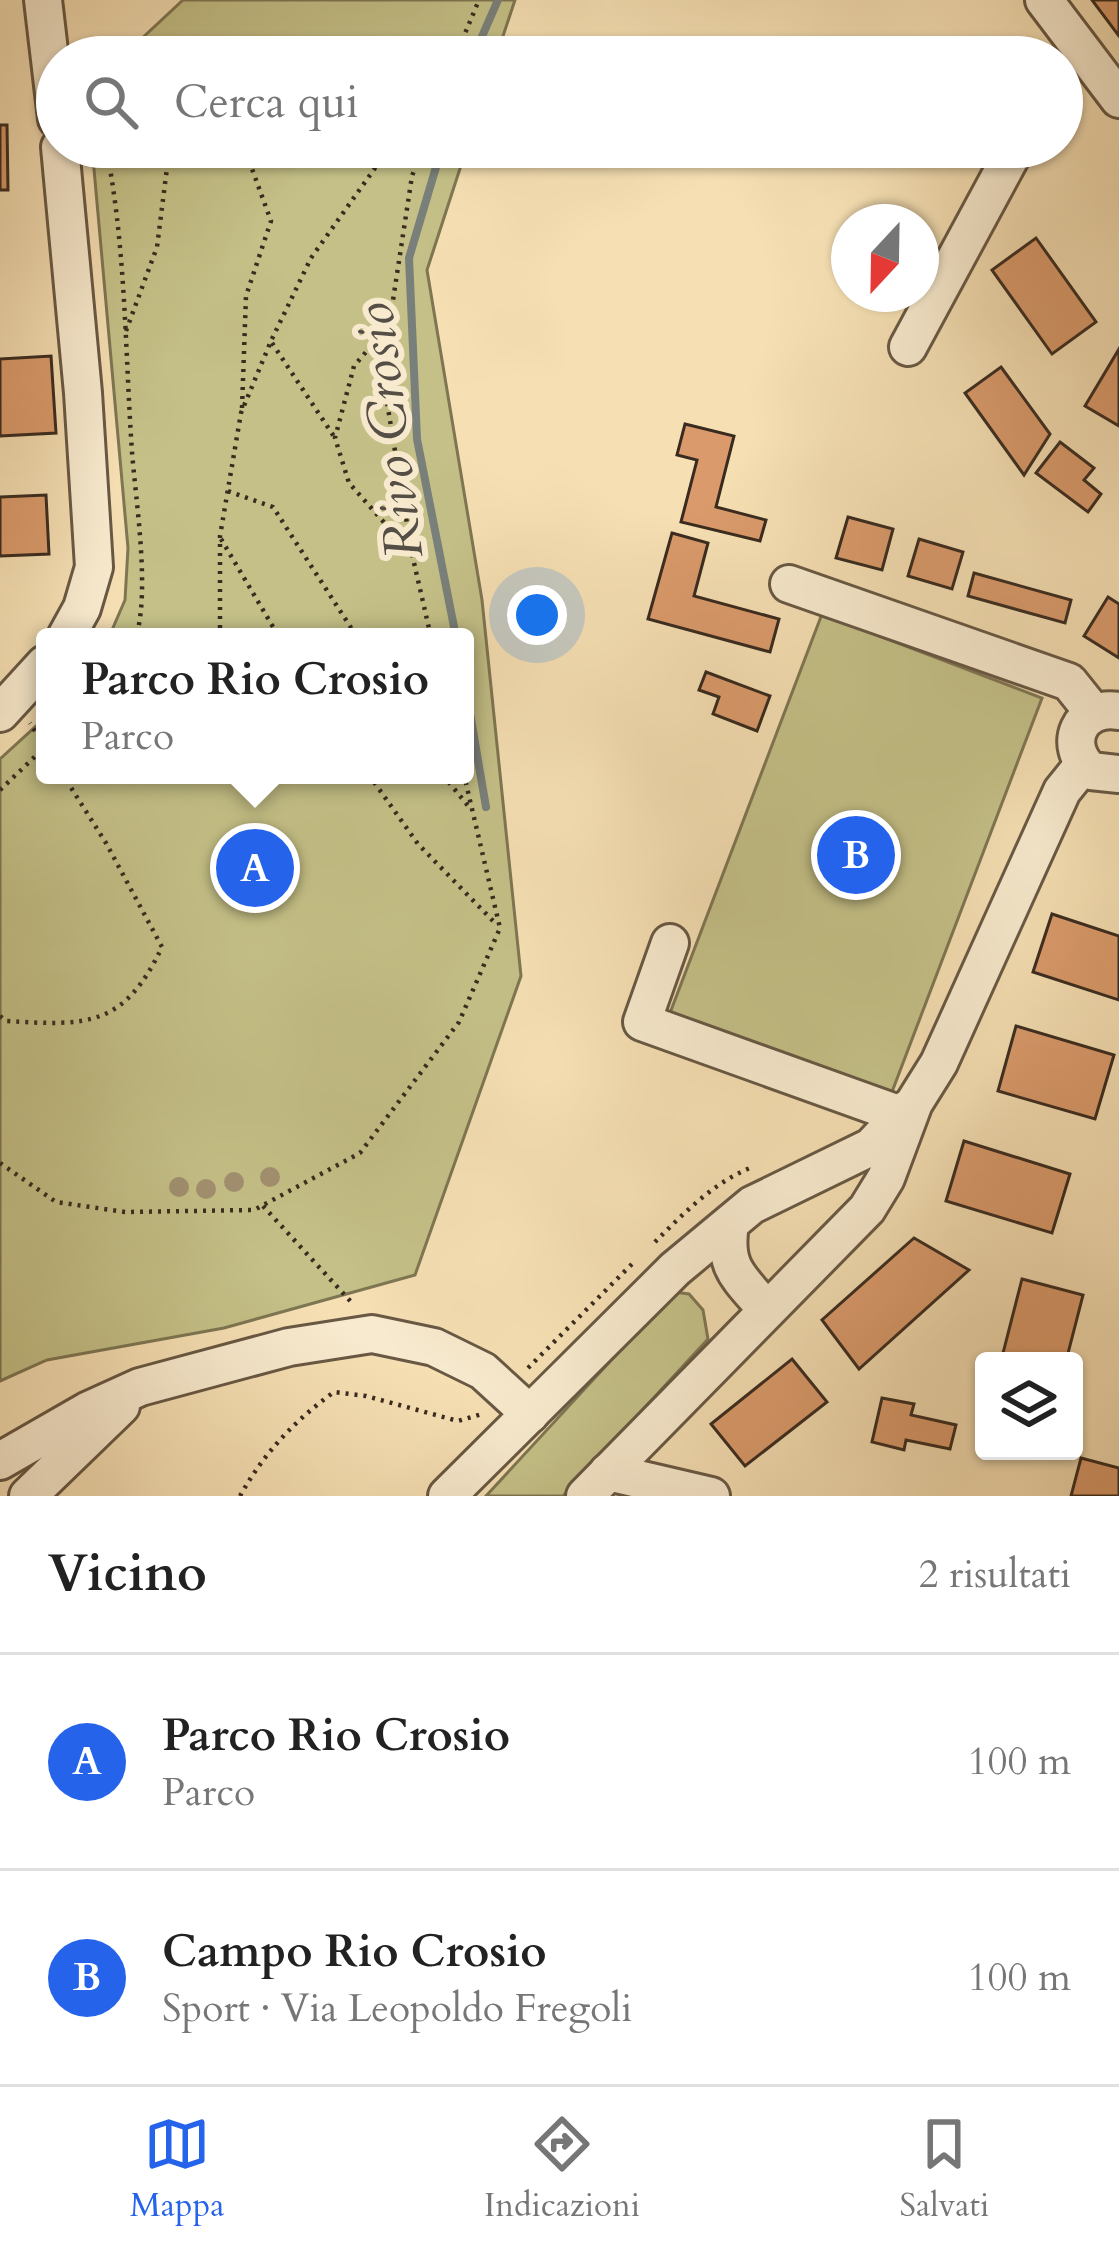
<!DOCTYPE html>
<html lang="it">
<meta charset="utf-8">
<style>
body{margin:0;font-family:Cardo,serif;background:#f6f6f6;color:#222}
.controls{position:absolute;right:36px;bottom:36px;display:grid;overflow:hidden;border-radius:12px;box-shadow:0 3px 9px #0004}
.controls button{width:108px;height:108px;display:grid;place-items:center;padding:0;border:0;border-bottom:3px solid #e0e0e0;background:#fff;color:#222;font:60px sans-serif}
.compass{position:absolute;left:831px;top:204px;width:108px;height:108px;border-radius:50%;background:#fff;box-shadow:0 3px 9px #0004;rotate:202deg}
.you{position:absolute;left:537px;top:615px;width:42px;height:42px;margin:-30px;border:9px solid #fff;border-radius:50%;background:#1a73e8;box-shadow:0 0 0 18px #1a73e833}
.badge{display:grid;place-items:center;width:78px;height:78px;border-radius:50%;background:#2563eb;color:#fff;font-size:39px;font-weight:700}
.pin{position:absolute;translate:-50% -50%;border:6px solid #fff;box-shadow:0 3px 12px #0006}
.popup{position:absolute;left:36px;top:628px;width:438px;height:156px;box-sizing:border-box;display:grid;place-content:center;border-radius:12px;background:#fff;filter:drop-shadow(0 3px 9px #0005);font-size:39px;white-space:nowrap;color:#767676}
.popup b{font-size:45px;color:#222}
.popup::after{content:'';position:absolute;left:50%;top:100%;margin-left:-24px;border:24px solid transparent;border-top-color:#fff}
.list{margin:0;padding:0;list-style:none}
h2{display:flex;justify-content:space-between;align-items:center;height:156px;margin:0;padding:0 48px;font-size:51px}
h2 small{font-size:39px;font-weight:400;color:#767676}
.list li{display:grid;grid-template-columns:78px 1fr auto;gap:36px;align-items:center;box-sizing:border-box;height:216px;padding:0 48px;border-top:3px solid #e0e0e0}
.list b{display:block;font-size:45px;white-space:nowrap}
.list p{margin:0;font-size:39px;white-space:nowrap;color:#767676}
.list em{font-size:39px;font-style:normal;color:#767676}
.icon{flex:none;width:66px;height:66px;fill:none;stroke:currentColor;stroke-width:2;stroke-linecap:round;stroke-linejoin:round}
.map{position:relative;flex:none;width:1119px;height:1496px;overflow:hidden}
.search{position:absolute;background:#fff;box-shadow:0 3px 9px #0004;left:36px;right:36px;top:36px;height:132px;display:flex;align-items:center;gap:30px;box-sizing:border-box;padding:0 42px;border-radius:66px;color:#767676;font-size:45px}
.sheet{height:588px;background:#fff}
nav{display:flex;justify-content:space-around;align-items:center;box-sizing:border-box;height:168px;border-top:3px solid #e0e0e0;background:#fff;font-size:33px;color:#767676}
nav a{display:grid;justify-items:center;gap:6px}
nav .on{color:#2563eb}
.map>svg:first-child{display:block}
.green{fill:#c4c087;stroke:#7e7653;stroke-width:3}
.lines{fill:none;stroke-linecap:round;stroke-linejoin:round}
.stream{stroke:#79807b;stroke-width:8}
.building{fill:#da9a6b;stroke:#392b1f;stroke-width:3}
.minor-casing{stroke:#685844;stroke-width:42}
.path{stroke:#392b1f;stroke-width:4.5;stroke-dasharray:3 6;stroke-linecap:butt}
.minor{stroke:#f8eace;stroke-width:36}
.tree{fill:#a19070}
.labels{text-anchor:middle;stroke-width:12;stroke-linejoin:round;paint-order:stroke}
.water-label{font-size:54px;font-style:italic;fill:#544e46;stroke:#f8eace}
</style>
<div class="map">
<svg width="1119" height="1496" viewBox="0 0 1119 1496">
<rect width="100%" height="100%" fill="#f5dfb3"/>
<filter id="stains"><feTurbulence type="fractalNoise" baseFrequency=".00167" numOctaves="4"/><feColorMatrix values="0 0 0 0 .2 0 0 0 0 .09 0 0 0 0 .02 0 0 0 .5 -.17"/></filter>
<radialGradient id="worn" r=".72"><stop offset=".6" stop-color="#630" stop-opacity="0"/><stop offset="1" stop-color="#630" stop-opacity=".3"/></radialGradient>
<g class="green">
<polygon points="183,0 515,0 496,57 122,57"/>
<polygon points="92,147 467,147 427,270 482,600 521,976 415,1275 224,1328 47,1360 0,1381 0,759 45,718 45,775 465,775 465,637 109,637 125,600 128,548"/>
<polygon points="822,614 1042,698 890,1097 670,1013"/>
<polygon points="674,1292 689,1294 703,1310 708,1339 563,1496 486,1496"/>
</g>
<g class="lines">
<g class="stream">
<polyline points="473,57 498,0"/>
<polyline points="442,147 409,258 417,439 456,637"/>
<polyline points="465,684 486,807"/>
</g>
</g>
<g class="building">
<polygon points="1092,0 1119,0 1119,36"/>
<polygon points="0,125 7,125 8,190 0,190"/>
<polygon points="1036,238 1096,322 1052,354 992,270"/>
<polygon points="1119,349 1119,426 1085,406"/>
<polygon points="51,356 56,433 0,436 0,359"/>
<polygon points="1001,367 1050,434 1024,475 965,393"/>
<polygon points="685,424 734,436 716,507 766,520 760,541 681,522 697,460 677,455"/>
<polygon points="1060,442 1094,468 1084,480 1101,494 1088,512 1036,473"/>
<polygon points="46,495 49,554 0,556 0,497"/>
<polygon points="848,517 893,529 882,570 836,558"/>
<polygon points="672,533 708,543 694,596 779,619 770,652 648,619"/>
<polygon points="919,539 963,552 952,589 908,576"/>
<polygon points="974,573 1071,600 1065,623 968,596"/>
<polygon points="1108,597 1119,604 1119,658 1084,636"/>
<polygon points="706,672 770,696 757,731 713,714 719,697 699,690"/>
<polygon points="1052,914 1119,936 1119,1000 1033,972"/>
<polygon points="1016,1026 1114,1055 1095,1119 998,1091"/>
<polygon points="964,1141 1070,1174 1052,1233 946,1201"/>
<polygon points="914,1238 969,1270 859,1369 822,1320"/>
<polygon points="1022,1279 1083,1295 1066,1361 1001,1361"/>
<polygon points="792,1359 827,1402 745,1466 711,1424"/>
<polygon points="882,1398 914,1404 911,1415 956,1425 950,1449 906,1440 904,1450 872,1442"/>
<polygon points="1081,1458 1119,1468 1119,1496 1071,1496"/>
</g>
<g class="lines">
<g class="minor-casing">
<g id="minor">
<polyline points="43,0 57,119"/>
<polyline points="1044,0 1119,99"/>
<polyline points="60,147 83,393 94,567 82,608 66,637"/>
<polyline points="908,347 1016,147"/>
<polyline points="789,584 1069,682 1093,712"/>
<path d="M1119 711C1080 704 1061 745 1091 771L1119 774"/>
<polyline points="0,713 45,664"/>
<polyline points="670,943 642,1022 901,1115"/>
<path d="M730 1224C723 1268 739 1277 766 1309"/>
<polyline points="0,1461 87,1411 140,1387 289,1347 372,1334 434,1347 483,1371 530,1414"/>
<polyline points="608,1472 711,1496"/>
<polyline points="28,1496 121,1406"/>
<polyline points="447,1496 675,1269 752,1205 871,1147 907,1109"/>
<polyline points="585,1496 867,1209 886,1178 914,1103 939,1063 1062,791 1083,765"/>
</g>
</g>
<g class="path">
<polyline points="448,57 458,42"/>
<polyline points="455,57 479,0"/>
<path d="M106 147C126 247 125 351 132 452 136 503 150 591 136 637"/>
<polyline points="423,147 412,176 382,372 412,554 431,637"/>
<polyline points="389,325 354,366 335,438 349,483 412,554"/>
<polyline points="126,331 157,247 167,168 147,147"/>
<polyline points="272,343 335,438"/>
<polyline points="242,408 246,296 271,221 244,147"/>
<polyline points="228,491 273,507 357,637"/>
<polyline points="221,539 279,637"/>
<polyline points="220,637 220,536 241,413 271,341 311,258 390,147"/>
<polyline points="132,775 138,781 186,775"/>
<polyline points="369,775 418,844 496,924"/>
<polyline points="443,775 469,807"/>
<polyline points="0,790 45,747 30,723"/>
<path d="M0 1016 6 1021C88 1026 124 1027 162 947L106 843 63 775"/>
<polyline points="0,1163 56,1202 125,1212 254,1210 360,1153 459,1022 500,928 464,775"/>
<polyline points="263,1206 353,1304"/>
<path d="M655 1242C683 1214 713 1183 750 1168"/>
<polyline points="528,1368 634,1262"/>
<path d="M240 1496C264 1453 294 1421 334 1392L366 1396 458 1421 482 1414"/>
</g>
<use href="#minor" class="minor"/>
</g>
<g class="tree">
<circle cx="270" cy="1177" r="10"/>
<circle cx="234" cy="1182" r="10"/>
<circle cx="179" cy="1187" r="10"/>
<circle cx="206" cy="1189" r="10"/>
</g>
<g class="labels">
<g class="water-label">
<text transform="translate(388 431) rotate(-97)" y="19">Rivo Crosio</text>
</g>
</g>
<rect width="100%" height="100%" filter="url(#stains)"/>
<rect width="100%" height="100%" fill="url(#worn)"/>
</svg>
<div class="controls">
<button><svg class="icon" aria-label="layers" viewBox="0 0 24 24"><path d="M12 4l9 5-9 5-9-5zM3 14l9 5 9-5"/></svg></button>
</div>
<svg class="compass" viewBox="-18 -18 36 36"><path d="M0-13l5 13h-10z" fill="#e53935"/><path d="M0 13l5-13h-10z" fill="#767676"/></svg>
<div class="you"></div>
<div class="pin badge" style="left:255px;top:868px">A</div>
<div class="popup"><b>Parco Rio Crosio</b>Parco</div>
<div class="pin badge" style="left:856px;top:855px">B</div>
<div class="search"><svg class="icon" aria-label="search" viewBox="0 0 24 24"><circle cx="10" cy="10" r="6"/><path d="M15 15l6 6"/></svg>Cerca qui</div>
</div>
<section class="sheet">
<h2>Vicino<small>2 risultati</small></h2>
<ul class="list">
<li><span class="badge">A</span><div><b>Parco Rio Crosio</b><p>Parco</p></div><em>100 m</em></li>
<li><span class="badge">B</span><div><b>Campo Rio Crosio</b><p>Sport · Via Leopoldo Fregoli</p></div><em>100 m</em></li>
</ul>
</section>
<nav>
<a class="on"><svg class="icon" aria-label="map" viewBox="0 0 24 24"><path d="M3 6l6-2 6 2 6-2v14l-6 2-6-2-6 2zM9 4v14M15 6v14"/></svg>Mappa</a>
<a><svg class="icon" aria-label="directions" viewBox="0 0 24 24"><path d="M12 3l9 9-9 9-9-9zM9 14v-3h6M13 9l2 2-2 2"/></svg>Indicazioni</a>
<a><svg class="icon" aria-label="saved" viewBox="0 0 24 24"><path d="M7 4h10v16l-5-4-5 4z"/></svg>Salvati</a>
</nav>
